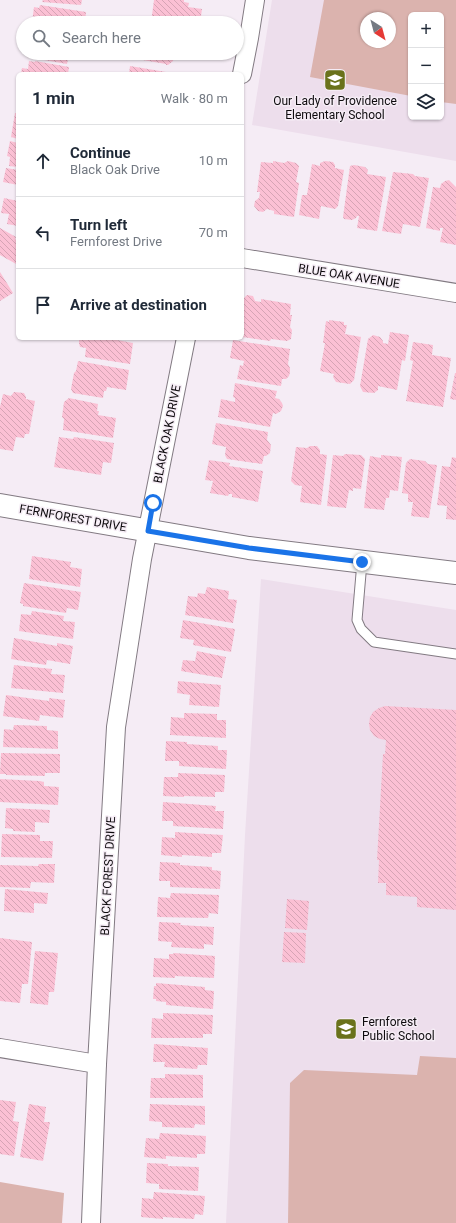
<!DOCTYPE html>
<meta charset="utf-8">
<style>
body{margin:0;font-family:Roboto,sans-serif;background:#f6f6f7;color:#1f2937}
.controls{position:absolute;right:12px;top:12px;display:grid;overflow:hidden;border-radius:6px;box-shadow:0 1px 3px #0004}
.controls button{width:36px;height:36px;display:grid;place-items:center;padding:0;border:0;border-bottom:1px solid #e0e1e3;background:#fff;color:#1f2937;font:20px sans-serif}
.compass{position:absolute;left:360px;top:12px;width:36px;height:36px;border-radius:50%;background:#fff;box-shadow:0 1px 3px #0004;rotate:144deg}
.stop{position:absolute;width:12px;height:12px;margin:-9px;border:3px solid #1a73e8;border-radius:50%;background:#fff}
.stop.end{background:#1a73e8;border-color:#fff;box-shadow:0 1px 4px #0008}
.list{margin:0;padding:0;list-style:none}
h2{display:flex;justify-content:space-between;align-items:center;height:52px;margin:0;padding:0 16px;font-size:17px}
h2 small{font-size:13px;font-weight:400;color:#747a83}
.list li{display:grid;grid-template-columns:26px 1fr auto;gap:12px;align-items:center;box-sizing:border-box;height:72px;padding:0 16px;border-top:1px solid #e0e1e3}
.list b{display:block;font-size:15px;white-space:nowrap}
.list p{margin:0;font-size:13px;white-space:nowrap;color:#747a83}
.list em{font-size:13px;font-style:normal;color:#747a83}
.icon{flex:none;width:22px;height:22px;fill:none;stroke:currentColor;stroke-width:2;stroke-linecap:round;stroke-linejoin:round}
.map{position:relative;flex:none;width:456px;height:1223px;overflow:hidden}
.search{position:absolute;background:#fff;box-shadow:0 1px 3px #0004;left:16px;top:16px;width:228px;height:44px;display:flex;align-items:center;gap:10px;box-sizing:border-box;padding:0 14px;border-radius:22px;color:#747a83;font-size:15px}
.panel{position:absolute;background:#fff;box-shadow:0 1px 3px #0004;left:16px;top:72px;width:228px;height:268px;border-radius:6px}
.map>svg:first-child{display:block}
.built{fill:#eddeec;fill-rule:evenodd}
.green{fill:#dbb3ae;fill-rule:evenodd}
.building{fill:url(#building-back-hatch)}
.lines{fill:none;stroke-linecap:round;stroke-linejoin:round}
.service-casing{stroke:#827a82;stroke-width:11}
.minor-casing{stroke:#827a82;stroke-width:20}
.tertiary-casing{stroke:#827a82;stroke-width:24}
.service{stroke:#fff;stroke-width:9}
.minor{stroke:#fff;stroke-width:18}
.tertiary{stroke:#fff;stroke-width:22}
.route{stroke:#1a73e8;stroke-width:5}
.labels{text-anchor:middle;stroke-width:3;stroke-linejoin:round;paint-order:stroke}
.poi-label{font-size:12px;fill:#0e0b0e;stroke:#f5ecf5}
.street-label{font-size:12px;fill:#0e0b0e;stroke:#f5ecf5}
</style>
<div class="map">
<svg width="456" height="1223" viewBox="0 0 456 1223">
<defs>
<pattern id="building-back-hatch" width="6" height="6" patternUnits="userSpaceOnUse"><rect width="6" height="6" fill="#fbc0d4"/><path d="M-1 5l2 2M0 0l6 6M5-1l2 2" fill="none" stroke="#d6a4b5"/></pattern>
</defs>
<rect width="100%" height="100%" fill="#f5ecf5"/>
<g class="built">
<path d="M272 0H456V161L252 125ZM411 15H441V117H411ZM366 18H390V42H366Z"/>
<polygon points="261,579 456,610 456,1223 226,1223 245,835"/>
</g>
<g class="green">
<path d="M324 0H456V104L441 102V15H411V96L310 77ZM366 18H390V42H366Z"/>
<polygon points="420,1056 456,1058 456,1223 288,1223 290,1083 304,1070 417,1075"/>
<polygon points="0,1182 64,1193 62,1223 0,1223"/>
</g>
<g class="building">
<polygon points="43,0 82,0 81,5 42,2"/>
<polygon points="154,0 184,0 184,2 189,3 188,7 202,9 200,23 151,23"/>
<polygon points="40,5 86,12 85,23 32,23 34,7 39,8"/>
<polygon points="27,53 69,53 67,64 27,57"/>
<polygon points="134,53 194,53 193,57 174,55 173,61 168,65 166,65 166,64 137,59 137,55 134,55"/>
<polygon points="29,61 35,62 35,61 69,67 68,74 21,74 22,68 28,69"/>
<polygon points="130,66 166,72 165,74 129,74"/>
<polygon points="15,113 18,113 18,139 11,137"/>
<polygon points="10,141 18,143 18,167 9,166 10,157 7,156"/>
<polygon points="273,161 284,163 288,161 296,163 299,166 296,182 299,183 294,217 274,214 274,211 267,209 263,212 258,211 254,206 255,201 259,198 260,192 257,192 261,162 273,163"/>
<polygon points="325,161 333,162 335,165 335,168 344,170 338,206 335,209 321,206 319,219 299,215 302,195 307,195 312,164 320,166 320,163"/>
<polygon points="354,165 365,167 368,170 367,174 386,177 377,231 357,228 359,216 357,216 356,218 352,220 344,219 343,217 350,166"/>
<polygon points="6,168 18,170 18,185 3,182"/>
<polygon points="393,172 413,174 415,176 429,178 420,227 403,224 401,234 382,231"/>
<polygon points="449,180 456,187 456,245 440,242 443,228 440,228 440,231 426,228 433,187 440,188 441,184 445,181"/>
<polygon points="4,198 18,201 18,226 7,224 9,214 1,213"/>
<polygon points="0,228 16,237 15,239 18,241 18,265 0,255"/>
<polygon points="0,272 13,293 0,301"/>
<polygon points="247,295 253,296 255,301 261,302 261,299 291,304 290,315 292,315 290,327 292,330 291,339 287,341 271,339 270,341 242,337 242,306 243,299"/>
<polygon points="329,320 344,322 344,325 347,325 345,334 361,337 354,380 350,384 336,382 333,377 334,374 320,371 325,343 323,343 326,321 329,322"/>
<polygon points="390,332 409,335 405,361 402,360 397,390 378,386 378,390 374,393 363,392 360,386 368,339 373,335 380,337 383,341 383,343 388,344"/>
<polygon points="79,338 117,338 117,340 133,343 130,364 85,357 86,348 80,347 79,343"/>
<polygon points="233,340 290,349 288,364 290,368 290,372 289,376 286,379 282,379 281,386 237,379 240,365 243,366 244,361 230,358"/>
<polygon points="413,342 433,345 432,355 451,358 443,407 406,401 413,361 410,360"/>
<polygon points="78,361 129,370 126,390 107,387 106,391 104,391 103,398 73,393 71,389 74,373 76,371"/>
<polygon points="455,373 456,373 456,400 450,399"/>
<polygon points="235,383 277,391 275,398 279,399 282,403 283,406 281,411 276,414 273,413 270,427 218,417 221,399 235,402 235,398 233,397"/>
<polygon points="14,392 24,393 26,397 26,399 35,401 29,434 25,434 24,438 16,437 13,451 0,449 0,407 3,394 11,396"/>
<polygon points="69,398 98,404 97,411 99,411 98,415 116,418 113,438 63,430 64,419 62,417 64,402"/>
<polygon points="216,423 268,432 267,440 268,441 271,445 270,453 266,456 264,456 262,464 227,459 225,455 226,447 212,444"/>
<polygon points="59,437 73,439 74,437 114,443 111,463 103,462 101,475 54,467"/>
<polygon points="310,446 317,446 320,450 320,454 327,455 321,505 300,502 302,486 295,485 291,481 296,447 307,448"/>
<polygon points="345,454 361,455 365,459 361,489 353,488 353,491 349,490 346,508 327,506 333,455 343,456"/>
<polygon points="381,455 402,457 398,491 390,490 389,498 386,498 384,510 364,508 370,456 381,458"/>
<polygon points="452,457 456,458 456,520 446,519 447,506 437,505 442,466 450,467"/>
<polygon points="410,459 425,461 428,464 437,465 429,518 411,516 413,502 408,502 408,494 402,493 406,463"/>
<polygon points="209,460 230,463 229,466 263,471 258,502 232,497 232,494 229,494 228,496 210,493 213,481 205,480"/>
<polygon points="32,556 71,562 70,567 82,569 80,587 29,579"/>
<polygon points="24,583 81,592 78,610 67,608 66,613 23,606 23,604 20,603"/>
<polygon points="207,587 229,591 228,599 237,600 233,623 185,615 188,596 197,597 198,593 205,594"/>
<polygon points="32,611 64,616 63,621 75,622 73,639 19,631 21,614 31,615"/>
<polygon points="183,620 235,629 231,652 193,645 194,640 180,638"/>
<polygon points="14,638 57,646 57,643 73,646 70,664 47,660 46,665 11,659"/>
<polygon points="197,651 226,657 222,678 181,671 183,660 195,661"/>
<polygon points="14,665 52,669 51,674 65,675 63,693 11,688"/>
<polygon points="178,681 221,685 219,707 189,705 190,695 177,693"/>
<polygon points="6,695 49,701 49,698 65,700 63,718 40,715 39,721 3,716"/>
<polygon points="385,706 456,710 456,910 417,907 417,897 386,895 386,883 378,883 379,860 377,860 383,754 385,754 386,740 380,739 374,736 370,730 369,724 370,717 373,712 379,708"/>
<polygon points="184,713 217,714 217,720 226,720 226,738 170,735 171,717 184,718"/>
<polygon points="14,725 47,726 47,730 58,731 58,749 3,747 4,729 13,730"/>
<polygon points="166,741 187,742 187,744 218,746 218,750 227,750 226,769 179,766 179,761 165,761"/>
<polygon points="1,753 60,754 60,773 45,773 45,776 6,775 6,774 0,774"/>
<polygon points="178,773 225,775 224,792 215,792 215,797 184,796 184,797 163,796 164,777 178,777"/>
<polygon points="0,779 40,781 44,782 44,786 59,787 58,805 0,802"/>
<polygon points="163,802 216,806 215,811 224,811 223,829 173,826 173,821 162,821"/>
<polygon points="6,808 50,810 49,823 35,822 35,832 13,831 13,829 5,828"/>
<polygon points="175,832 223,835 221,853 212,853 212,857 182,855 182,857 161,855 162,837 175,838"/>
<polygon points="2,834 40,835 40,841 53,841 52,858 1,857"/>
<polygon points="160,862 180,863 180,865 212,867 212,870 221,871 220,889 170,887 170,881 159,881"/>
<polygon points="39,864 55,864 54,883 31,882 30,888 0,887 0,865 38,866"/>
<polygon points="5,889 48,893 47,904 34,903 34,913 4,911"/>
<polygon points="171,893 219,895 218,914 209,913 208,918 157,917 158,897 170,898"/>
<polygon points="287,899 309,901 307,930 285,928"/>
<polygon points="159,922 181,923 180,925 214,927 213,945 204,944 204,949 171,947 172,942 158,941"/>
<polygon points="284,932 306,933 305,963 282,962"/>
<polygon points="0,938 32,942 28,984 22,984 20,1003 0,1001"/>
<polygon points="35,951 58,953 54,992 49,992 48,1005 30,1003"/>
<polygon points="174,953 215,956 214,978 175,976 175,978 153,977 154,958 169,959 169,954 173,954"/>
<polygon points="156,983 205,987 205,990 214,991 213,1009 166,1005 166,1002 156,1001 156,999 153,999 154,986 156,986"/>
<polygon points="163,1013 213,1015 212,1034 203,1034 203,1038 151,1038 152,1018 163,1019"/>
<polygon points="154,1044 208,1048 207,1065 198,1065 197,1069 164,1067 165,1062 153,1062"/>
<polygon points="165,1074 203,1075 203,1098 150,1098 151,1078 165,1078"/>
<polygon points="0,1100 16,1102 13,1121 19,1122 14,1156 0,1154"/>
<polygon points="29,1104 46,1107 44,1122 50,1122 43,1161 20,1157"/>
<polygon points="150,1104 205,1106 205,1125 195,1124 194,1128 162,1127 162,1122 149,1121"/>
<polygon points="160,1133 206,1136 205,1154 197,1154 197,1158 166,1156 166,1159 144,1157 146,1138 159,1139"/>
<polygon points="147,1163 168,1164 168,1166 199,1167 198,1191 159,1189 159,1184 146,1183"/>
<polygon points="154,1192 205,1196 203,1215 195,1214 194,1219 163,1217 163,1219 141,1217 142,1198 153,1199"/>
</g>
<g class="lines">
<g class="service-casing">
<polyline id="service" points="362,562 357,620 361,629 374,642 456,654"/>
</g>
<g class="minor-casing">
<g id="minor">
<polyline points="242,74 249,38 255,0"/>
<polyline points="242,258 456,293"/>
<polyline points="0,1048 97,1064"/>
<polyline points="91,1223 97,1064 116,727 142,559 186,338"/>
</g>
</g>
<g class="tertiary-casing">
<polyline id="tertiary" points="0,505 249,548 456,573"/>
</g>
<use href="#service" class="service"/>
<use href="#minor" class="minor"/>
<use href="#tertiary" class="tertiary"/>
</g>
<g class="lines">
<polyline class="route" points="153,503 148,531 249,548 362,562"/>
</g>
<defs>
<g id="school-square" transform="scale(1.15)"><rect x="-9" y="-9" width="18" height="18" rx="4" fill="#6a721b" stroke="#f5ecf5"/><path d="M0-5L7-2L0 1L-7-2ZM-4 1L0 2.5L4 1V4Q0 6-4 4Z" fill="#fff"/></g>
</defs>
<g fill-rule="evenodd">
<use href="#school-square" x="335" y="80"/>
<use href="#school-square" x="346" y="1029"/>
</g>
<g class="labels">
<g class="poi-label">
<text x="335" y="105">Our Lady of Providence<tspan x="335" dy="14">Elementary School</tspan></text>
<text x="362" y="1026" text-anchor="start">Fernforest<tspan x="362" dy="14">Public School</tspan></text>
</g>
<g class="street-label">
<text transform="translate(349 276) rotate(9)" y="4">BLUE OAK AVENUE</text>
<text transform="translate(167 434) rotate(-79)" y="4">BLACK OAK DRIVE</text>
<text transform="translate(73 518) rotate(10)" y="4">FERNFOREST DRIVE</text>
<text transform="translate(108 876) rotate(-87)" y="4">BLACK FOREST DRIVE</text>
</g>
</g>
</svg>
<div class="controls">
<button>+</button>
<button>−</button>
<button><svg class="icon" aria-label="layers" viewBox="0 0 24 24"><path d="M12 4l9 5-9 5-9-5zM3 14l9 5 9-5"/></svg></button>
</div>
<svg class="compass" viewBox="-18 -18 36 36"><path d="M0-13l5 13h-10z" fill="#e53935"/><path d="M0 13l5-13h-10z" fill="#747a83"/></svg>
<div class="stop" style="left:153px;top:503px"></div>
<div class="stop end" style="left:362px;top:562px"></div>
<div class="search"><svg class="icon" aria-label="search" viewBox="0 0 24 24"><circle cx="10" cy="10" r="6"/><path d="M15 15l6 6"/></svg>Search here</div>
<section class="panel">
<h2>1 min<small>Walk · 80 m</small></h2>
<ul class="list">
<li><svg class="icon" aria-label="ahead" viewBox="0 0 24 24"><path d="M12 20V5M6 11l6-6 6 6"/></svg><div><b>Continue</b><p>Black Oak Drive</p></div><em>10 m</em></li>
<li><svg class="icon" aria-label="left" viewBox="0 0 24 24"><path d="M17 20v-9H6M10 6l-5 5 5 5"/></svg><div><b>Turn left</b><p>Fernforest Drive</p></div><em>70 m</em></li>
<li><svg class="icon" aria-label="arrive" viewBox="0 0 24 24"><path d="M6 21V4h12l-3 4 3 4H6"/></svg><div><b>Arrive at destination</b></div></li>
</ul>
</section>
</div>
